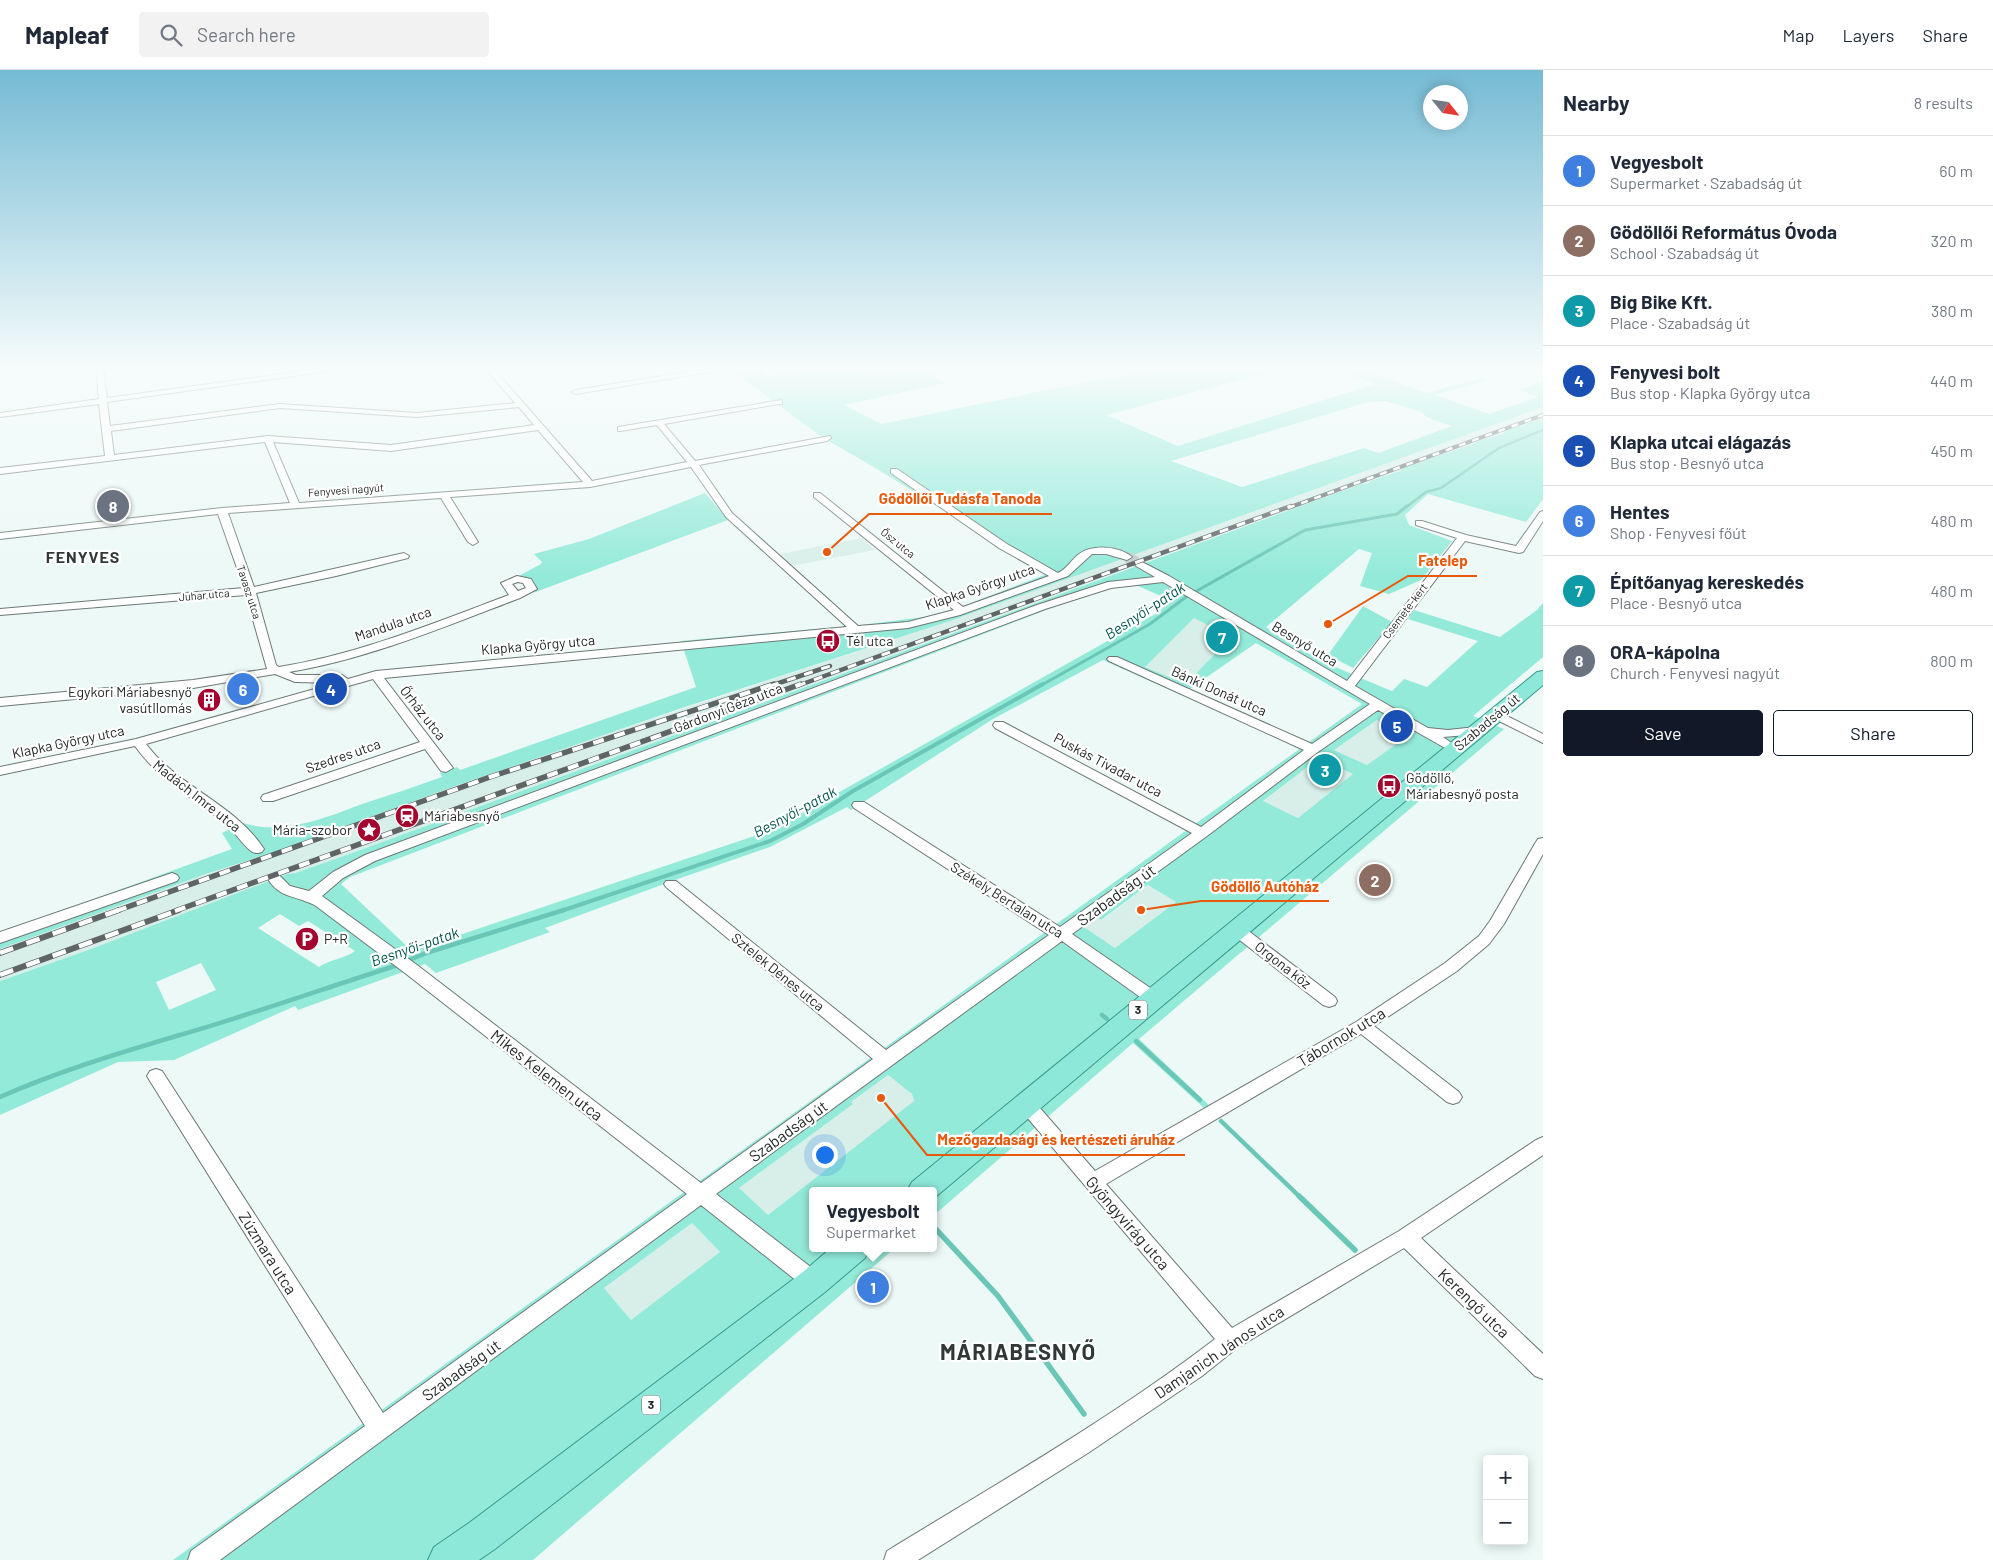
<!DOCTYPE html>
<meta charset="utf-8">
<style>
body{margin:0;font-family:Barlow,sans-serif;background:#f2f2f3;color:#1f2937}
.controls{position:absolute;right:15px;bottom:15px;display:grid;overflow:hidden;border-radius:5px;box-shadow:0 2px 12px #0003}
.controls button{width:45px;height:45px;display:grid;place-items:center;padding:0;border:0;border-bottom:1px solid #e0e1e3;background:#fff;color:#1f2937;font:25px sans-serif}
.compass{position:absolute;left:1423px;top:15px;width:45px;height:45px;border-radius:50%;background:#fff;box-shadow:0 2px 12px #0003;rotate:120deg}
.you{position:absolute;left:824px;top:1084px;width:18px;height:18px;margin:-12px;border:4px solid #fff;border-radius:50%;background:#1a73e8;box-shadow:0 0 0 8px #1a73e833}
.badge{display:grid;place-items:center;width:32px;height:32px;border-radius:50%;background:#111827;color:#fff;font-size:16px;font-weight:700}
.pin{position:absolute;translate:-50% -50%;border:2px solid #fff;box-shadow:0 1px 5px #0006}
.popup{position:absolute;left:809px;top:1117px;width:128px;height:65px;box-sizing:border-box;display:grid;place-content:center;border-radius:5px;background:#fff;filter:drop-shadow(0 1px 4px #0005);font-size:16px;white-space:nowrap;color:#747a83}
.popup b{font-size:19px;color:#1f2937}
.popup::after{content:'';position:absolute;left:50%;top:100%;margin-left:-10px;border:10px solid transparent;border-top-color:#fff}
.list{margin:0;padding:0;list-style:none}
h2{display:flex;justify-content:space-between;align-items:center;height:65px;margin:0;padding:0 20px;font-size:21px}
h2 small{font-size:16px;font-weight:400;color:#747a83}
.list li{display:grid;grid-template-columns:32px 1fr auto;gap:15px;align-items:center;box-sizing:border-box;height:70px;padding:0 20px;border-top:1px solid #e0e1e3}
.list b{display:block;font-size:19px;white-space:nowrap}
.list p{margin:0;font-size:16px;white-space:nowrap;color:#747a83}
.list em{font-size:16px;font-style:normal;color:#747a83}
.actions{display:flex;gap:10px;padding:15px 20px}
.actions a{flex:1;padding:11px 0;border:1px solid #111827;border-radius:5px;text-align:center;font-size:18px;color:#111827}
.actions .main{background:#111827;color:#fff}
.icon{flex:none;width:28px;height:28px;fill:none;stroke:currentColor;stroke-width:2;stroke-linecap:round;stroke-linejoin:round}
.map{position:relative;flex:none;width:1543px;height:1490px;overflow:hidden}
header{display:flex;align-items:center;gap:30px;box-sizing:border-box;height:70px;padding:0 25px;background:#fff;border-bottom:1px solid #e0e1e3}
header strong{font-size:24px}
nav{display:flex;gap:28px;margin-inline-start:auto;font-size:18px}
.search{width:350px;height:45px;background:#f2f2f3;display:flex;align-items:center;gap:12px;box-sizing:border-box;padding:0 18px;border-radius:5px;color:#747a83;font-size:19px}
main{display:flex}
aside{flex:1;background:#fff}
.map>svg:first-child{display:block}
.built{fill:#d8eee9}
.green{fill:#94ead9;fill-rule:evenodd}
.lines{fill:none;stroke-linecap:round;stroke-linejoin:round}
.stream-far4{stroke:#6ac6b6;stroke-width:2.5}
.stream-far3{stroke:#6ac6b6;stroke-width:3}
.stream-far2{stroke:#6ac6b6;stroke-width:4}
.stream-far1{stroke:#6ac6b6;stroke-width:4.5}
.stream{stroke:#6ac6b6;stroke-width:5.5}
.street-tunnel{stroke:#c4cfcd;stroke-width:11;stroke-dasharray:11 5;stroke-linecap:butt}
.street-casing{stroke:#6e7876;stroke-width:2}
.primary-casing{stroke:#389a8b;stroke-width:2}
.street{fill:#fff;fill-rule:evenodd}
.primary{fill:#8ee8da;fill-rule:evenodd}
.rail-far3-casing{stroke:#5e6564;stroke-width:4}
.rail-far2-casing{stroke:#5e6564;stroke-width:4.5}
.rail-far1-casing{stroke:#5e6564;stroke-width:5.5}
.rail-casing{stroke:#5e6564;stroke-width:6}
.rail-far3{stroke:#fff;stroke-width:2.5;stroke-dasharray:7;stroke-linecap:butt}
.rail-far2{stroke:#fff;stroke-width:3;stroke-dasharray:9;stroke-linecap:butt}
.rail-far1{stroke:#fff;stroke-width:4;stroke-dasharray:11;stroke-linecap:butt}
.rail{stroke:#fff;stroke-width:4.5;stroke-dasharray:14;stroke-linecap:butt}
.labels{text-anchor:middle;stroke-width:4.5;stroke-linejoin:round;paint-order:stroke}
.far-street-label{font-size:11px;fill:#242827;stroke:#fff}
.shield{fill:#fff;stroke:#666868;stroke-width:1}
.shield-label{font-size:12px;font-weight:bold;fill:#242827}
.street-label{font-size:14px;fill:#242827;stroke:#fff}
.poi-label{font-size:14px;fill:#242827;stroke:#fff;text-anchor:start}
.water-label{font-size:15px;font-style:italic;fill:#00554b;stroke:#fff}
.far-district-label{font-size:16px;font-weight:bold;letter-spacing:1px;fill:#303937;stroke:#fff}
.near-street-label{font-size:16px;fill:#242827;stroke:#fff}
.near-district-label{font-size:22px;font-weight:bold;letter-spacing:1px;fill:#303937;stroke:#fff}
.leader{fill:none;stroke:#e8590c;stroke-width:2}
.callout-dot{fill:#e8590c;stroke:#fff;stroke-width:2}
.callout-label{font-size:15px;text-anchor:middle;font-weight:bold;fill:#e8590c;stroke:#fff;stroke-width:4.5;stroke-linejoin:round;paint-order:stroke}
</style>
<header>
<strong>Mapleaf</strong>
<div class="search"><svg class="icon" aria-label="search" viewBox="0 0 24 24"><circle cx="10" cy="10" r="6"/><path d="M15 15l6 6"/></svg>Search here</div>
<nav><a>Map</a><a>Layers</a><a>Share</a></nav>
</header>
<main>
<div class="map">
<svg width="1543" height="1490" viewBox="0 0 1543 1490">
<rect width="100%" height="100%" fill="#ecf9f6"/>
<g class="built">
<polygon points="1543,337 1543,348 1516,357 1503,364 1484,369 1369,412 1361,414 1129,498 337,789 294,803 287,804 91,879 0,911 0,879 68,853 203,805 251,791 322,763 570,676 950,551"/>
<polygon points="862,468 875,480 791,496 780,484"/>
<polygon points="1194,548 1231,567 1186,614 1144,597"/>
<polygon points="1377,650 1409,665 1367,695 1334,680"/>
<polygon points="1319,688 1354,704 1298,748 1263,731"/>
<polygon points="1149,815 1176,832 1115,878 1084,857 1098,848 1102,850"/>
<polygon points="888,1005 912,1024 914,1032 767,1146 739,1118 852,1034 851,1032"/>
<polygon points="692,1153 720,1182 631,1250 604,1218"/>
</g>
<g class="green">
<path d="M727 297H753L766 306 845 297H855L870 304 923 299 945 313 844 335 882 354 1037 322 1171 297H1290L1106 345 1178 376 1375 314 1327 297H1355L1426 323 1482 308 1488 310 1435 325 1489 344 1538 327 1520 320 1543 311V337L950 551 685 637 447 719 275 782 203 805 0 879V863L232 779 222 763 243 753C284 766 327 747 365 733 391 725 416 716 442 707L440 703 457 697 460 700 696 617 681 571 861 555 932 546 966 535 1047 504 877 399 822 367ZM1385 331 1422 342 1426 347 1452 356 1378 383 1364 378 1242 417 1171 391 1368 332Z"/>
<path d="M1543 348V429L1526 452 1428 424 1405 445 1409 455 1452 471 1421 510 1389 524 1360 516 1372 483 1359 479 1266 557C1302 584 1351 604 1392 621L1404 609 1427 617 1478 571 1408 549 1414 540 1500 567 1537 540 1543 533V587L1473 646 1504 659 1139 969 1209 1035 1204 1038 1133 973 933 1146V1121H813V1178H895L533 1490H173L1362 634 1256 573 1181 625 1103 590 993 649 851 740 847 737 770 777 675 810 545 858 550 862 436 903 425 894 298 940 295 936 174 990 118 992 0 1045V911L91 879 287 804 295 803 344 786 1361 414 1369 413 1370 411 1400 401 1403 398 1470 375 1484 369 1503 364 1504 361ZM1129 512 1170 530 1159 542 772 760 412 881 341 814 350 807 1080 527ZM1194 548 1231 567 1186 614 1145 597ZM1377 650 1409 665 1367 695 1334 680ZM1319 688 1353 704 1298 748 1263 731ZM1148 815 1176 832 1115 878 1084 857 1098 848 1101 850ZM280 844 299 856 308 851 355 881C344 889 331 889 319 897L258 858ZM201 893 216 920 169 940 156 912ZM888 1005 912 1024 914 1031 768 1145 739 1118 853 1034 851 1032ZM692 1153 720 1182 631 1250 604 1218Z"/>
<polygon points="705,423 728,450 533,523 537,518 533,510 517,507 541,494 542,492 534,484 589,469"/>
<polygon points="1363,536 1392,552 1353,598 1328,585"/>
</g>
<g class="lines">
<polyline class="stream-far4" points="1405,438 1426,422 1441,418 1499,378 1543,360"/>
<polyline class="stream-far3" points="1040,616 1150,554 1186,527 1305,460 1397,444 1407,436"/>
<polyline class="stream-far2" points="561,841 770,771 803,754 853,721 1043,614"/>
<g class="stream-far1">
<polyline points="407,891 426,883 564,840"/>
<polyline points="1102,945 1107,949"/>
<polyline points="1136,971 1200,1030"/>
<path d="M0 1027C59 1001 119 983 180 965 253 944 325 918 398 895"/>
<polyline points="1221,1051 1301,1128"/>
</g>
<g class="stream">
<polyline points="1299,1126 1355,1180"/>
<polyline points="933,1156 998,1226 1084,1344"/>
</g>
<polyline class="street-tunnel" points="1127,487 1140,494"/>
<g class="street-casing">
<g id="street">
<polygon points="0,297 23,297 19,299 0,301"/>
<path d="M96 297H103L107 328 332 297H349L345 299 107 332 110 356 280 334 417 343 515 333 484 297H492L592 411 687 392 657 355 621 361H618V357L782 330V334H779L664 354 695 391 830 366 831 368 827 371 699 395 732 443 858 556 908 552 954 540 814 427V423H820L963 537 1049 506 999 478 891 403V399H897L1007 474 1058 503C1068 498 1071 490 1079 484 1092 474 1120 476 1132 487L1127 490 1106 484H1092L1068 506 960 545 908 558 384 608 453 698 446 702 441 701 425 679 273 731H263L261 728 263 725 420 672 373 609 146 674C178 717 235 734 264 779L262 782C258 783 255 784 251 781 242 774 235 762 225 753 193 728 159 710 135 676L0 705V697L136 669 336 613 295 612 275 604 193 618 0 636V628L193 610 267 599 246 525 0 545V539L244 518 218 444 0 469V463L222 438 290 433 265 372 0 404V398L105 386 99 334 0 347V343L99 329ZM519 337 534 355 391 375 268 366 114 385 111 361 280 338 417 347ZM538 360 583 412 299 433 273 372 391 381ZM691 397 726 447 847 557 376 601 348 609 342 605H296L289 602C368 589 444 557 520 528L537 519 531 509 517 506 501 513 509 525C434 553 359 584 279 597L276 595 256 523 336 506 408 488 409 486 404 483 254 517 228 443 441 428 468 472 473 475 478 472 450 427 590 417ZM518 512 523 513 526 518 518 521 512 514Z"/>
<polygon points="717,297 732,297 728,299 576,324 572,322 576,320"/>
<path d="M1543 441V451L1523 482 1519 483 1465 471 1355 616 1428 658 1448 660 1476 657 1482 661 1480 664 1443 667 1460 679 1454 683 1378 640 1318 682 1207 766 1072 864 1159 924 1161 928 1159 932 1153 934 1147 932 1062 871 716 1124 821 1205 824 1212 821 1219 814 1221 807 1219 701 1135 220 1490H188L191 1481 365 1356 150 1011 147 1006 150 1001 156 999 162 1001 383 1343 687 1124 405 903 316 836C297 825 280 829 268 809L270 806H280L290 816 309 821 333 802 365 785 1037 535 1108 512 1155 507 1136 496 1135 494 1140 491 1169 506 1347 611 1457 468 1416 455V451H1422L1466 465 1516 476 1540 442ZM1163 512 1370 634 1312 674 1117 587H1109L1107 589 1109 591 1304 680 1201 757 1003 652H995L993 655 995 658 1192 763 1060 857 864 732H854L852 735 854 738 1049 865 886 980 676 811H666L664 814 666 817 873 989 701 1113 417 895 322 826 343 808 375 791 1045 539 1111 518Z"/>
<polygon points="1497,641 1543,664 1543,673 1493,648 1491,645 1493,642"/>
<path d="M1543 768V784L1504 854 1489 874 1457 901 1374 956 1459 1022 1462 1027 1459 1032 1453 1034 1447 1032 1361 964 1106 1114 1232 1258 1399 1161 1536 1070 1543 1067V1085L1421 1168 1543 1284V1309L1535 1306 1404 1178 1237 1278 1202 1306 1088 1383 918 1490H884L887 1481C998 1413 1112 1348 1215 1269L1020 1039 1017 1034 1020 1029 1026 1027 1032 1029 1095 1101 1356 952 1445 893 1479 866 1490 851 1536 772 1538 769Z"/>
<polygon points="172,803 177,805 179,808 177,811 0,873 0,862"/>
<polygon points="1237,855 1242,856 1335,927 1337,931 1335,935 1329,937 1323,935 1232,864 1229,860 1232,856"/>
</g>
</g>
<g class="primary-casing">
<g id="primary">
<polygon points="1543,601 1543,615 933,1129 933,1121 907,1121 912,1112 1537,602"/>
<polygon points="831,1178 869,1178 865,1188 825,1222 495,1479 479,1490 428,1490 434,1477 469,1453 803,1202"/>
</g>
</g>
<use href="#street" class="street"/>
<use href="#primary" class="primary"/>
<g class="rail-far3-casing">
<polyline id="rail-far3" points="1288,438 1543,345"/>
</g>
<g class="rail-far2-casing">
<g id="rail-far2">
<polyline points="770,616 830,596"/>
<polyline points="797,616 1291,436"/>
</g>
</g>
<g class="rail-far1-casing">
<g id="rail-far1">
<polyline points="116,841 490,707 774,614"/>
<polyline points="175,841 801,614"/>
</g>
</g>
<g class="rail-casing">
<g id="rail">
<polyline points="0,883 119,840"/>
<polyline points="0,905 179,840"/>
</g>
</g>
<use href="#rail-far3" class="rail-far3"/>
<use href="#rail-far2" class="rail-far2"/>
<use href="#rail-far1" class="rail-far1"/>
<use href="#rail" class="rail"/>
</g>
<linearGradient id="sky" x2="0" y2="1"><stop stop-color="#75bbd4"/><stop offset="0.59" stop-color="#f6fcfb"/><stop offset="1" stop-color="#f6fcfb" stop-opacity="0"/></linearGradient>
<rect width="1543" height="505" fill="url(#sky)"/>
<defs>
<g id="bus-disc" transform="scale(1.25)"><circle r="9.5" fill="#a3052f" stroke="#fff"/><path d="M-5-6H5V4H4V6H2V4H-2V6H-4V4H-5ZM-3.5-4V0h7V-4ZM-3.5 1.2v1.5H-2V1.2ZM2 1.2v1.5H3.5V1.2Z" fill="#fff"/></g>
<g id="building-disc" transform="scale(1.25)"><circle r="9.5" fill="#a3052f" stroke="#fff"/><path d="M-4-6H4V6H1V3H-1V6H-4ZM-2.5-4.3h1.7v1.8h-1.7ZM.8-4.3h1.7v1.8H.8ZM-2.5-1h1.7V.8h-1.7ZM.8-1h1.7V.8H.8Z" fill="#fff"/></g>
<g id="station-disc" transform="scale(1.25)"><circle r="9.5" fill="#a3052f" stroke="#fff"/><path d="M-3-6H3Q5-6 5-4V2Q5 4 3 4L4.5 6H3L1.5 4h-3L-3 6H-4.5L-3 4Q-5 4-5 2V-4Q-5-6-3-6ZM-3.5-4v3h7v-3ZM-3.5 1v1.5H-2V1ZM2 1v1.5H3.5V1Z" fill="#fff"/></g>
<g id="sight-disc" transform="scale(1.25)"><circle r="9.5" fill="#a3052f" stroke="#fff"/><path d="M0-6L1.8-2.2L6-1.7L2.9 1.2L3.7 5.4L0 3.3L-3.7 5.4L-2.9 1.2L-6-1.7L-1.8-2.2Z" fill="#fff"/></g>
<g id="parking-disc" transform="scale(1.25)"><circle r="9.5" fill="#a3052f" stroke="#fff"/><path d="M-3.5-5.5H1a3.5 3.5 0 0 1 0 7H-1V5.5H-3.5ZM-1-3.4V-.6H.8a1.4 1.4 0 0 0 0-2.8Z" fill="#fff"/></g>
</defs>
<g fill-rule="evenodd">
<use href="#bus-disc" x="828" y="571"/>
<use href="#building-disc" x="209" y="630"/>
<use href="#bus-disc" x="1389" y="716"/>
<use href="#station-disc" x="407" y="746"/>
<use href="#sight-disc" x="369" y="760"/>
<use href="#parking-disc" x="307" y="869"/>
</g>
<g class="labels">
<g class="far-street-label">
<text transform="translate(346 420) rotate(-4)" y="4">Fenyvesi nagyút</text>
<text transform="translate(898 473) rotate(39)" y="4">Ősz utca</text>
<text transform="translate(249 522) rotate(72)" y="4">Tavasz utca</text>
<text transform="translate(204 525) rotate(-5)" y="4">Juhar utca</text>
<text transform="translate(1405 541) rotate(-53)" y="4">Csemete-kert</text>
</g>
<g class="shield">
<rect x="1129" y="930.5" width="18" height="19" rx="4"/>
<rect x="642" y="1325.5" width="18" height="19" rx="4"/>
</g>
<g class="shield-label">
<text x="1138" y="944">3</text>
<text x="651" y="1339">3</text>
</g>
<g class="street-label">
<text transform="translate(980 517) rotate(-19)" y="5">Klapka György utca</text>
<text transform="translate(393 554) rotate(-19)" y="5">Mandula utca</text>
<text transform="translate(1305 574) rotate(31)" y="5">Besnyő utca</text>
<text transform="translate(538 575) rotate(-5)" y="5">Klapka György utca</text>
<text transform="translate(1219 621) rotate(24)" y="5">Bánki Donát utca</text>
<text transform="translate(728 638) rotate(-21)" y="5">Gárdonyi Géza utca</text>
<text transform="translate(423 643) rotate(52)" y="5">Őrház utca</text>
<text transform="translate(1487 652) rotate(-40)" y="5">Szabadság út</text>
<text transform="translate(68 672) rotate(-12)" y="5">Klapka György utca</text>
<text transform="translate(343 686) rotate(-19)" y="5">Szedres utca</text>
<text transform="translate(1108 695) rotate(28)" y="5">Puskás Tivadar utca</text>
<text transform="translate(197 726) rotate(38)" y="5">Madách Imre utca</text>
<text transform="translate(1007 830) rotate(32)" y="5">Székely Bertalan utca</text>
<text transform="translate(1283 895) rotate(38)" y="5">Orgona köz</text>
<text transform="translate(778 902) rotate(39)" y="5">Sztelek Dénes utca</text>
</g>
<g class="poi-label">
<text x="846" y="576">Tél utca</text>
<text x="192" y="627" text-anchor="end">Egykori Máriabesnyő<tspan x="192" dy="16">vasútllomás</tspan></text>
<text x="1406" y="713">Gödöllő,<tspan x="1406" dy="16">Máriabesnyő posta</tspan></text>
<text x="424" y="751">Máriabesnyő</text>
<text x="352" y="765" text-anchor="end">Mária-szobor</text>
<text x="324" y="874">P+R</text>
</g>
<g class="water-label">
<text transform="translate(1145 541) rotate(-33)" y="5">Besnyői-patak</text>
<text transform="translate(795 742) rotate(-28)" y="5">Besnyői-patak</text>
<text transform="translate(415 877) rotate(-19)" y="5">Besnyői-patak</text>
</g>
<g class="far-district-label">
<text x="83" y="493">FENYVES</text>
</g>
<g class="near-street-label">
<text transform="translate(1116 825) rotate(-36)" y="6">Szabadság út</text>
<text transform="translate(1341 967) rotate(-31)" y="6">Tábornok utca</text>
<text transform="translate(547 1005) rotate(38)" y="6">Mikes Kelemen utca</text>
<text transform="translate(788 1061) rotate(-36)" y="6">Szabadság út</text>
<text transform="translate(1128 1153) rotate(49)" y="6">Gyöngyvirág utca</text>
<text transform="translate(268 1183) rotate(58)" y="6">Zúzmara utca</text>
<text transform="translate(1474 1233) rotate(44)" y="6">Kerengő utca</text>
<text transform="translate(1219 1282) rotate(-34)" y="6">Damjanich János utca</text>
<text transform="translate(461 1300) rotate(-36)" y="6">Szabadság út</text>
</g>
<g class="near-district-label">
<text x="1018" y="1290">MÁRIABESNYŐ</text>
</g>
</g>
<path class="leader" d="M827 482L869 444H1052M1328 554L1408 506H1477M1141 840L1201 831H1329M881 1028L927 1085H1185"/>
<g class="callout-dot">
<circle cx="827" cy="482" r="5"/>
<circle cx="1328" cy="554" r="5"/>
<circle cx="1141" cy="840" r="5"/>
<circle cx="881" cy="1028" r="5"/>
</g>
<g class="callout-label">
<text x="960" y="434">Gödöllői Tudásfa Tanoda</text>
<text x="1443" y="496">Fatelep</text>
<text x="1265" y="822">Gödöllő Autóház</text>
<text x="1056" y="1075">Mezőgazdasági és kertészeti áruház</text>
</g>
</svg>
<div class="controls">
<button>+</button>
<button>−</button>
</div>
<svg class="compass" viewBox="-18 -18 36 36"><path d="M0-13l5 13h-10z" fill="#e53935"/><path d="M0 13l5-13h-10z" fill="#747a83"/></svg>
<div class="you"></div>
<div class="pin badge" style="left:873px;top:1217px;background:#3f7fe0">1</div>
<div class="popup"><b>Vegyesbolt</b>Supermarket</div>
<div class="pin badge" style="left:1375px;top:810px;background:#8d6e63">2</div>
<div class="pin badge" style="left:1325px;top:700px;background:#0f9aa8">3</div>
<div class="pin badge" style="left:331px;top:619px;background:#1a4fb4">4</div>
<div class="pin badge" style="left:1397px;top:656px;background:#1a4fb4">5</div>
<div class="pin badge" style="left:243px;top:619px;background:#3f7fe0">6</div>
<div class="pin badge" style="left:1222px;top:567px;background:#0f9aa8">7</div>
<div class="pin badge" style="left:113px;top:436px;background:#6b7280">8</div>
</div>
<aside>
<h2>Nearby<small>8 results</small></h2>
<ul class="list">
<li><span class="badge" style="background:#3f7fe0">1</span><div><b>Vegyesbolt</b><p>Supermarket · Szabadság út</p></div><em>60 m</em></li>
<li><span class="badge" style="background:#8d6e63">2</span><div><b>Gödöllői Református Óvoda</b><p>School · Szabadság út</p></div><em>320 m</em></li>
<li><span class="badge" style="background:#0f9aa8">3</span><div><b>Big Bike Kft.</b><p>Place · Szabadság út</p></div><em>380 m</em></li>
<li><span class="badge" style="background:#1a4fb4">4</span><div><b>Fenyvesi bolt</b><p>Bus stop · Klapka György utca</p></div><em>440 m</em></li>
<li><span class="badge" style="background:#1a4fb4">5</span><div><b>Klapka utcai elágazás</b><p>Bus stop · Besnyő utca</p></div><em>450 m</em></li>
<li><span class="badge" style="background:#3f7fe0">6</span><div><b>Hentes</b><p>Shop · Fenyvesi főút</p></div><em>480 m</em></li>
<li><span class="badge" style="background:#0f9aa8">7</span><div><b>Építőanyag kereskedés</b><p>Place · Besnyő utca</p></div><em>480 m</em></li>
<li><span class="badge" style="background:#6b7280">8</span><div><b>ORA-kápolna</b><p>Church · Fenyvesi nagyút</p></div><em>800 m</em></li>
</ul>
<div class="actions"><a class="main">Save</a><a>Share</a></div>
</aside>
</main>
